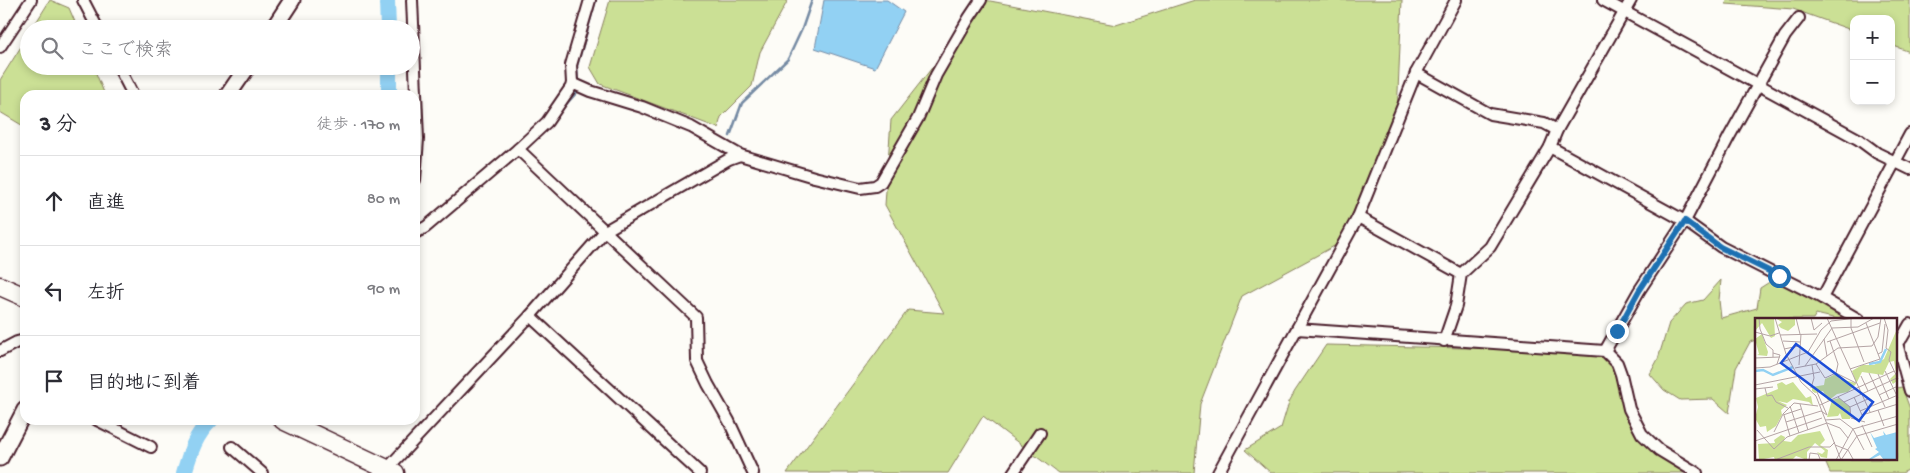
<!DOCTYPE html>
<html lang="ja">
<meta charset="utf-8">
<style>
body{margin:0;font-family:"Gochi Hand","Klee One",sans-serif;background:#f7f7f7;color:#2b2b33}
.controls{position:absolute;right:15px;top:15px;display:grid;overflow:hidden;border-radius:10px;box-shadow:0 2px 8px #0003}
.controls button{width:45px;height:45px;display:grid;place-items:center;padding:0;border:0;border-bottom:1px solid #e1e1e2;background:#fff;color:#2b2b33;font:25px sans-serif}
.stop{position:absolute;width:15px;height:15px;margin:-11px;border:4px solid #1f6fb2;border-radius:50%;background:#fff}
.stop.end{background:#1f6fb2;border-color:#fff;box-shadow:0 1px 5px #0008}
.list{margin:0;padding:0;list-style:none}
h2{display:flex;justify-content:space-between;align-items:center;height:65px;margin:0;padding:0 20px;font-size:21px}
h2 small{font-size:16px;font-weight:400;color:#7c7c81}
.list li{display:grid;grid-template-columns:32px 1fr auto;gap:15px;align-items:center;box-sizing:border-box;height:90px;padding:0 20px;border-top:1px solid #e1e1e2}
.list b{display:block;font-size:19px;white-space:nowrap}
.list em{font-size:16px;font-style:normal;color:#7c7c81}
.icon{flex:none;width:28px;height:28px;fill:none;stroke:currentColor;stroke-width:2;stroke-linecap:round;stroke-linejoin:round}
.map{position:relative;flex:none;width:1910px;height:473px;overflow:hidden}
.search{position:absolute;background:#fff;box-shadow:0 2px 8px #0003;left:20px;top:20px;width:400px;height:55px;display:flex;align-items:center;gap:12px;box-sizing:border-box;padding:0 18px;border-radius:28px;color:#7c7c81;font-size:19px}
.panel{position:absolute;background:#fff;box-shadow:0 2px 8px #0003;left:20px;top:90px;width:400px;height:335px;border-radius:15px}
.map>svg:first-child{display:block}
.green{fill:#cbe095;stroke:#8a8060}
.water{fill:#92d1f3;stroke:#758aa3}
.lines{fill:none;stroke-linecap:round;stroke-linejoin:round}
.stream{stroke:#758aa3;stroke-width:2.5}
.river{stroke:#92d1f3;stroke-width:16}
.minor-casing{stroke:#4a1f2b;stroke-width:14}
.secondary-casing{stroke:#4a1f2b;stroke-width:19}
.trunk-casing{stroke:#4a1f2b;stroke-width:21}
.minor{stroke:#fdfcf7;stroke-width:10}
.secondary{stroke:#fdfcf7;stroke-width:15}
.trunk{stroke:#fdfcf7;stroke-width:18}
.route{stroke:#1f6fb2;stroke-width:6}
.inset-river{fill:none;stroke:#92d1f3;stroke-width:2.5}
.inset-road{fill:none;stroke:#b5a4a5;stroke-width:1}
.view{fill:#1d4ed8;fill-opacity:0.15;stroke:#1d4ed8;stroke-width:2.5}
.inset-edge{fill:none;stroke:#4a1f2b;stroke-width:2.5}
</style>
<div class="map">
<svg width="1910" height="473" viewBox="0 0 1910 473">
<rect width="100%" height="100%" fill="#fdfcf7"/>
<filter id="ink" filterUnits="userSpaceOnUse"><feTurbulence type="fractalNoise" baseFrequency=".02" numOctaves="2"/><feDisplacementMap in="SourceGraphic" scale="10" xChannelSelector="R" yChannelSelector="G"/><feConvolveMatrix kernelMatrix="1 2 1 2 8 2 1 2 1" color-interpolation-filters="sRGB"/></filter>
<g filter="url(#ink)">
<g class="green">
<polygon points="50,0 69,8 78,29 32,29"/>
<polygon points="610,0 788,0 760,52 752,86 721,117 718,128 600,84 590,67"/>
<polygon points="985,0 1116,25 1195,0 1402,0 1396,137 1338,244 1242,296 1200,404 1194,473 1058,473 983,416 948,473 787,473 908,310 944,313 885,205 891,120"/>
<polygon points="1727,0 1910,0 1910,52 1891,45 1891,19 1854,19 1854,31 1793,9 1726,4"/>
<polygon points="29,34 29,66 93,66 105,95 25,95 25,127 0,112 0,80"/>
<polygon points="1779,276 1852,319 1837,319 1816,314 1813,319 1756,319 1756,340 1750,342 1736,368 1729,413 1713,399 1680,400 1664,390 1650,374 1658,359 1669,323 1686,304 1703,300 1721,280 1719,300 1721,318 1757,308 1760,288"/>
<polygon points="1326,345 1605,351 1642,434 1695,473 1271,473 1245,450 1281,428 1289,402 1295,391"/>
<polygon points="1902,387 1910,409 1910,469 1902,473 1830,473 1824,459 1896,459 1896,388"/>
</g>
<polygon class="water" points="824,0 887,0 904,12 875,68 815,48"/>
<g class="lines">
<g class="stream">
<polyline points="578,82 577,66 596,0"/>
<polyline points="561,110 579,90"/>
<polyline points="730,136 742,103 788,59 802,29 812,0"/>
</g>
<g class="river">
<polyline points="387,0 388,29"/>
<polyline points="389,66 389,95"/>
<path d="M184 473C190 453 195 435 211 420"/>
</g>
<g class="minor-casing">
<g id="minor">
<polyline points="83,0 98,29"/>
<polyline points="412,0 418,139 415,180"/>
<polyline points="1603,0 1858,139 1877,153 1910,169"/>
<polyline points="0,47 31,0"/>
<polyline points="118,66 133,95"/>
<polyline points="1416,73 1490,114 1544,123 1557,130"/>
<polyline points="572,83 571,65 590,0"/>
<polyline points="1550,147 1685,221 1721,247 1822,298 1858,319"/>
<polyline points="518,149 696,317 697,361 708,384 729,421 753,473"/>
<polyline points="1358,217 1461,274"/>
<polyline points="415,233 426,227 518,149 547,122 571,87 572,83 590,91 642,107 691,127 740,155 814,177 860,188 875,186 881,182 918,118 936,75 969,18 981,0"/>
<polyline points="1822,298 1910,134"/>
<polyline points="530,316 700,473"/>
<polyline points="1297,329 1605,351 1617,363 1621,374 1629,409 1642,434 1659,450 1697,473"/>
<polyline points="1444,341 1456,306 1461,274 1490,247 1550,147 1557,130 1631,0"/>
<polyline points="1896,343 1902,338 1910,324"/>
<polyline points="1897,343 1910,391"/>
<polyline points="0,351 17,342 25,340"/>
<polyline points="1605,351 1639,291 1685,221 1729,137 1785,36 1799,18"/>
<polyline points="97,420 151,447"/>
<polyline points="232,447 262,473"/>
<polyline points="385,471 530,316 605,231 729,159 740,155"/>
<polyline points="1013,473 1040,433"/>
<polyline points="1218,473 1358,217 1416,73 1456,0"/>
</g>
</g>
<g class="secondary-casing">
<g id="secondary">
<polyline points="273,29 292,0"/>
<polyline points="228,95 248,66"/>
<polyline points="0,458 25,410"/>
</g>
</g>
<g class="trunk-casing">
<g id="trunk">
<polyline points="0,286 25,297"/>
<polyline points="283,420 395,473"/>
</g>
</g>
<use href="#minor" class="minor"/>
<use href="#secondary" class="secondary"/>
<use href="#trunk" class="trunk"/>
</g>
</g>
<g class="lines" filter="url(#ink)">
<polyline class="route" points="1617,331 1639,291 1685,221 1720,247 1779,276"/>
</g>
<g transform="translate(1755 318)">
<rect width="142" height="142" fill="#fdfcf7"/>
<path d="M0 0H19L20 18 16 20 7 5 0 13ZM20 0H40V7L33 13 26 10 23 7 27 4ZM142 11V63L138 66 135 61 141 55 139 43 134 44 128 57 107 54 101 66 93 74 82 76 73 83 68 73 60 75 57 73V69L69 67 70 61 81 56 85 61 101 65 97 53 107 47H119L129 41ZM7 16 13 34 12 38 2 37 4 36 0 21ZM27 64 31 67 38 64 51 80 56 78 58 88 54 84 38 81 32 85 23 83 32 87 26 92 27 97 21 108 12 114 11 108 5 109 0 100 3 89 1 80 23 71 22 66ZM84 80 95 89V101H87L85 95 83 98 72 99 77 82ZM65 113 70 122 65 127 73 132 72 140 66 139 62 134 67 136 70 133 60 125 52 134V142L41 138 37 142H20L19 139 4 142 3 126 20 125 19 122 26 117 30 119 29 123 36 124 43 117Z" fill="#cbe095"/>
<path d="M128 113 131 117 142 114V142H129L125 137 115 142H95L114 141 124 134 120 131 122 130 115 114 119 120 129 117Z" fill="#92d1f3"/>
<path class="inset-river" d="M114 46 125 44 131 31M0 53 8 52 18 57 38 49"/>
<path class="inset-road" d="M4 0 5 11 11 26 18 32V39M20 0 31 36 46 64 61 78 86 142M41 0 45 16M56 0 59 12 67 5M72 0 115 94M129 0 133 12 131 30 136 34 134 42 143 61M96 1V10L109 44M0 14 15 18 24 15M25 17 62 16M69 21 72 38M28 23 45 24M72 24 125 5M29 31 44 28M18 35 25 37 22 46M123 36 127 34 130 6M0 40 25 39M61 46 83 30 117 28 123 19 126 0M44 47 46 16M50 48 77 10 103 9 119 0M0 50 15 49 53 34 66 12 76 3 102 0M40 50 61 46 70 60 81 55 83 46 75 23M95 51 125 41 111 5M130 53 143 80M81 55 101 65M114 55 130 89M123 56 134 81M106 58 113 73M0 67 65 54M10 70 12 78 17 77 21 84 33 90M56 70 59 60 57 47M0 71 18 69M124 77 143 68M83 79 95 89M99 79 107 97 143 86M89 84 142 60M45 86 53 112M65 87 139 53M35 88 44 115M95 89 96 100 110 104M95 89 113 81M123 92 129 108M105 93 143 77M28 97 46 91M29 97 35 118M70 102 85 101 98 111M0 103V123M31 104 66 93 72 97 62 74M107 107 117 129M98 111 109 132M2 112 19 131 32 119 72 105 85 110 93 120M19 114 28 96 39 85 63 88M0 123 67 100M80 127 93 132 98 141M20 142 54 129H75L80 124M54 142 55 135 63 136 65 141M81 142 98 111 143 98M86 142 102 118 143 106"/>
<path class="view" d="M41 26 118 84 104 103 26 45Z"/>
<rect width="142" height="142" class="inset-edge"/>
</g>
</svg>
<div class="controls">
<button>+</button>
<button>−</button>
</div>
<div class="stop" style="left:1779px;top:276px"></div>
<div class="stop end" style="left:1617px;top:331px"></div>
<div class="search"><svg class="icon" aria-label="search" viewBox="0 0 24 24"><circle cx="10" cy="10" r="6"/><path d="M15 15l6 6"/></svg>ここで検索</div>
<section class="panel">
<h2>3 分<small>徒歩 · 170 m</small></h2>
<ul class="list">
<li><svg class="icon" aria-label="ahead" viewBox="0 0 24 24"><path d="M12 20V5M6 11l6-6 6 6"/></svg><div><b>直進</b></div><em>80 m</em></li>
<li><svg class="icon" aria-label="left" viewBox="0 0 24 24"><path d="M17 20v-9H6M10 6l-5 5 5 5"/></svg><div><b>左折</b></div><em>90 m</em></li>
<li><svg class="icon" aria-label="arrive" viewBox="0 0 24 24"><path d="M6 21V4h12l-3 4 3 4H6"/></svg><div><b>目的地に到着</b></div></li>
</ul>
</section>
</div>
